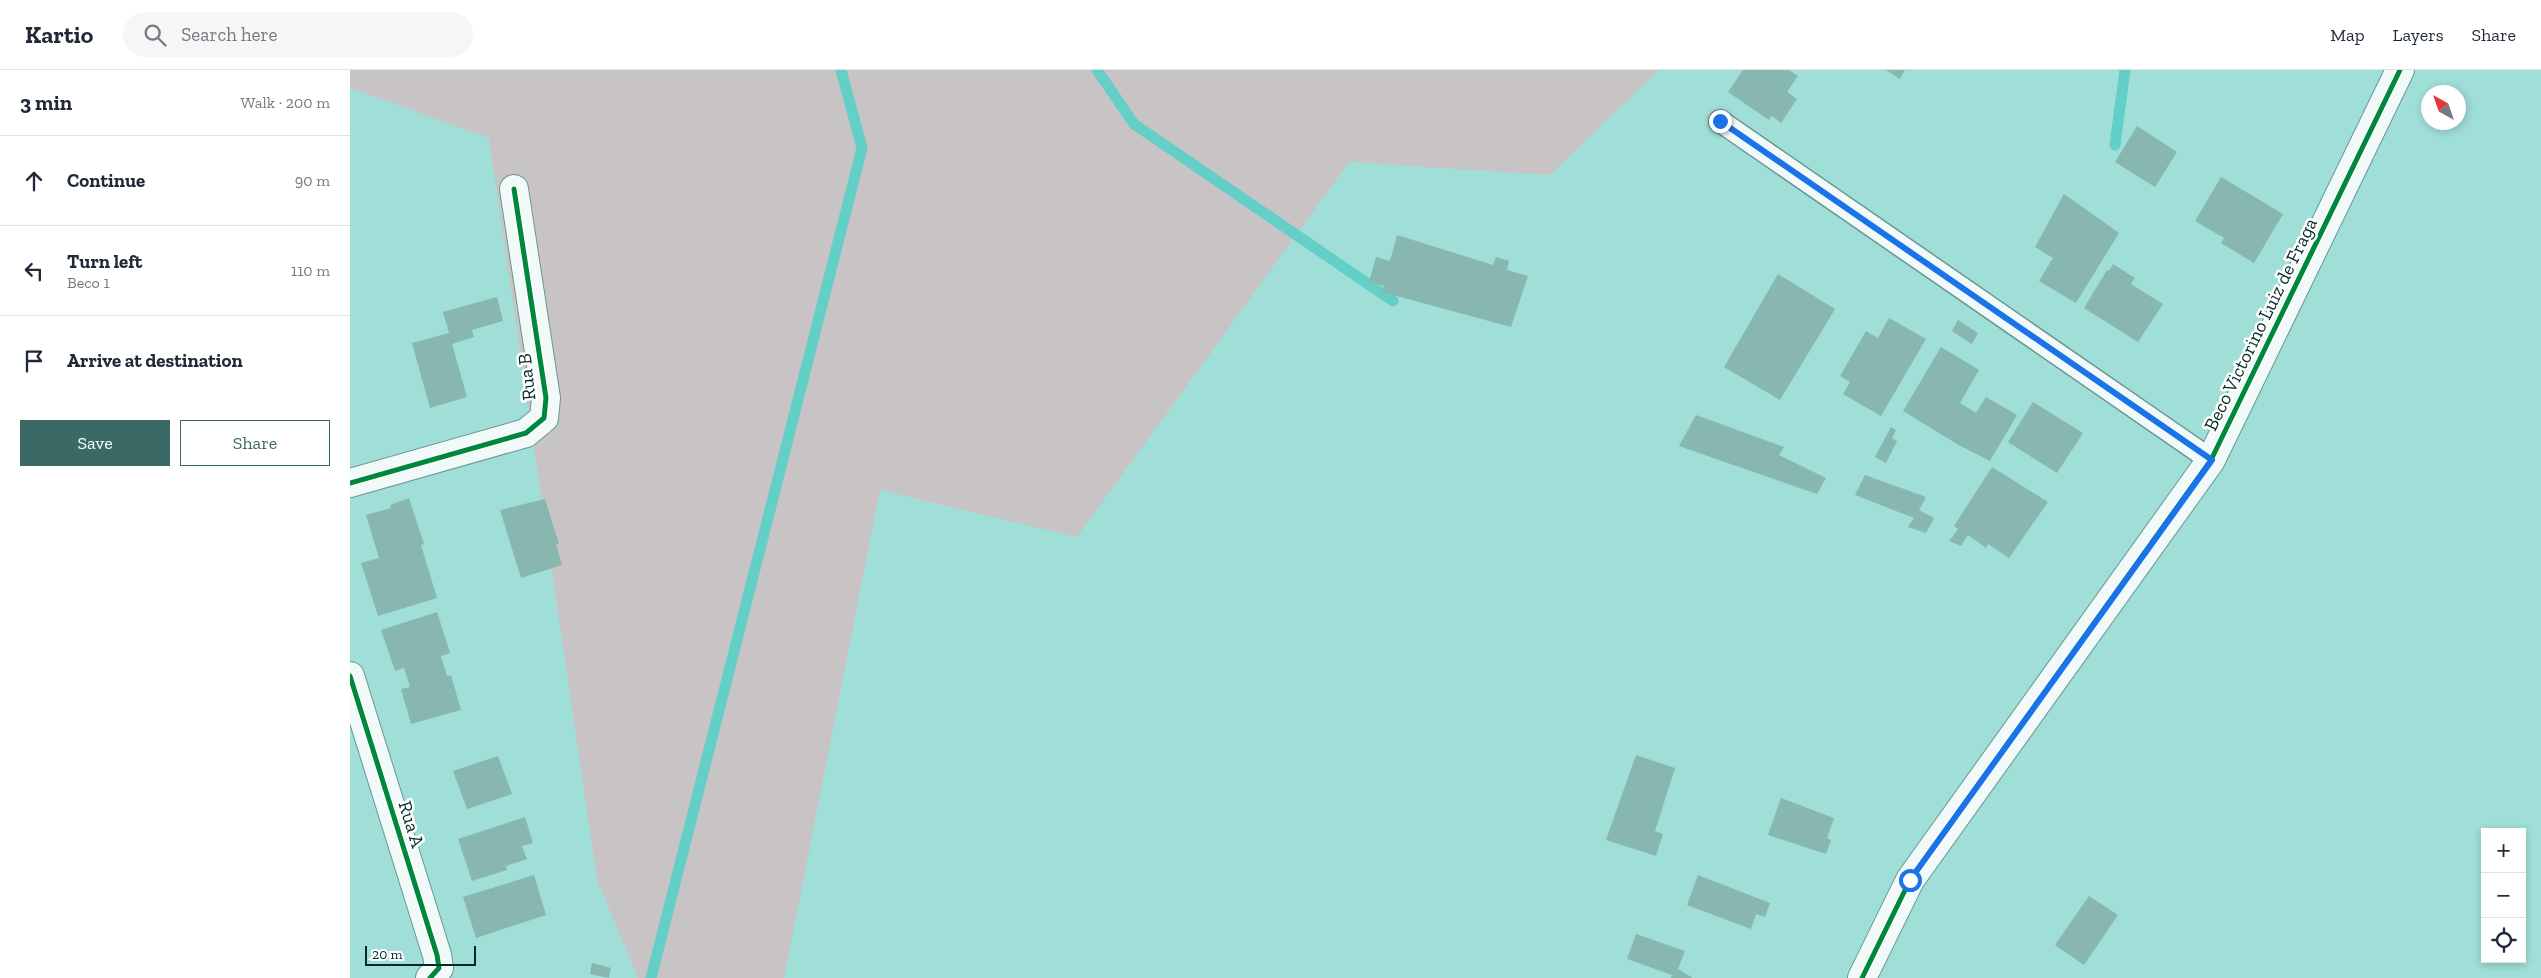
<!DOCTYPE html>
<meta charset="utf-8">
<style>
body{margin:0;font-family:"Zilla Slab",serif;background:#f6f6f7;color:#1f2937}
.controls{position:absolute;right:15px;bottom:15px;display:grid;overflow:hidden;border-radius:0px;box-shadow:0 2px 8px #0003}
.controls button{width:45px;height:45px;display:grid;place-items:center;padding:0;border:0;border-bottom:1px solid #e0e1e3;background:#fff;color:#1f2937;font:25px sans-serif}
.compass{position:absolute;left:2071px;top:15px;width:45px;height:45px;border-radius:50%;background:#fff;box-shadow:0 2px 8px #0003;rotate:320deg}
.scale{position:absolute;left:15px;bottom:12px;width:111px;box-sizing:border-box;padding-left:5px;border:2px solid #042a27;border-top:0;font-size:14px;line-height:18px;white-space:nowrap;color:#042a27;-webkit-text-stroke:4px #fff;paint-order:stroke}
.stop{position:absolute;width:15px;height:15px;margin:-11px;border:4px solid #1a73e8;border-radius:50%;background:#fff}
.stop.end{background:#1a73e8;border-color:#fff;box-shadow:0 1px 5px #0008}
.list{margin:0;padding:0;list-style:none}
h2{display:flex;justify-content:space-between;align-items:center;height:65px;margin:0;padding:0 20px;font-size:21px}
h2 small{font-size:16px;font-weight:400;color:#747a83}
.list li{display:grid;grid-template-columns:32px 1fr auto;gap:15px;align-items:center;box-sizing:border-box;height:90px;padding:0 20px;border-top:1px solid #e0e1e3}
.list b{display:block;font-size:19px;white-space:nowrap}
.list p{margin:0;font-size:16px;white-space:nowrap;color:#747a83}
.list em{font-size:16px;font-style:normal;color:#747a83}
.actions{display:flex;gap:10px;padding:15px 20px}
.actions a{flex:1;padding:11px 0;border:1px solid #3b6965;border-radius:0px;text-align:center;font-size:18px;color:#3b6965}
.actions .main{background:#3b6965;color:#fff}
.icon{flex:none;width:28px;height:28px;fill:none;stroke:currentColor;stroke-width:2;stroke-linecap:round;stroke-linejoin:round}
.map{position:relative;flex:none;width:2191px;height:908px;overflow:hidden}
header{display:flex;align-items:center;gap:30px;box-sizing:border-box;height:70px;padding:0 25px;background:#fff;border-bottom:1px solid #e0e1e3}
header strong{font-size:24px}
nav{display:flex;gap:28px;margin-inline-start:auto;font-size:18px}
.search{width:350px;height:45px;background:#f6f6f7;display:flex;align-items:center;gap:12px;box-sizing:border-box;padding:0 18px;border-radius:28px;color:#747a83;font-size:19px}
main{display:flex}
aside{flex:1;background:#fff}
.map>svg:first-child{display:block}
.green{fill:#c8c4c6}
.lines{fill:none;stroke-linecap:round;stroke-linejoin:round}
.stream{stroke:#63cfc7;stroke-width:11}
.building{fill:#87b7ae}
.lane-casing{stroke:#699793;stroke-width:24}
.street-casing{stroke:#699793;stroke-width:30}
.lane{stroke:#f1faf9;stroke-width:21}
.street{stroke:#f1faf9;stroke-width:28}
.cycleway-casing{stroke:#fff;stroke-width:8}
.cycleway{stroke:#00873e;stroke-width:5}
.route{stroke:#1a73e8;stroke-width:6}
.labels{text-anchor:middle;stroke-width:5;stroke-linejoin:round;paint-order:stroke}
.street-label{font-size:19px;fill:#042a27;stroke:#fff}
</style>
<header>
<strong>Kartio</strong>
<div class="search"><svg class="icon" aria-label="search" viewBox="0 0 24 24"><circle cx="10" cy="10" r="6"/><path d="M15 15l6 6"/></svg>Search here</div>
<nav><a>Map</a><a>Layers</a><a>Share</a></nav>
</header>
<main>
<aside>
<h2>3 min<small>Walk · 200 m</small></h2>
<ul class="list">
<li><svg class="icon" aria-label="ahead" viewBox="0 0 24 24"><path d="M12 20V5M6 11l6-6 6 6"/></svg><div><b>Continue</b></div><em>90 m</em></li>
<li><svg class="icon" aria-label="left" viewBox="0 0 24 24"><path d="M17 20v-9H6M10 6l-5 5 5 5"/></svg><div><b>Turn left</b><p>Beco 1</p></div><em>110 m</em></li>
<li><svg class="icon" aria-label="arrive" viewBox="0 0 24 24"><path d="M6 21V4h12l-3 4 3 4H6"/></svg><div><b>Arrive at destination</b></div></li>
</ul>
<div class="actions"><a class="main">Save</a><a>Share</a></div>
</aside>
<div class="map">
<svg width="2191" height="908" viewBox="0 0 2191 908">
<rect width="100%" height="100%" fill="#a0ded8"/>
<polygon class="green" points="0,0 1309,0 1200,105 999,92 727,467 530,420 434,908 288,908 247,810 139,68 0,18"/>
<g class="lines">
<g class="stream">
<polyline points="747,0 784,54 1043,231"/>
<polyline points="1765,75 1775,0"/>
<polyline points="301,908 512,78 491,0"/>
</g>
</g>
<g class="building">
<polygon points="1393,0 1439,0 1448,6 1437,22 1447,29 1431,53 1422,46 1419,50 1378,22"/>
<polygon points="1536,0 1555,0 1550,9"/>
<polygon points="1787,56 1827,82 1805,117 1765,92"/>
<polygon points="1871,107 1933,144 1904,193 1871,173 1874,168 1845,151"/>
<polygon points="1714,124 1769,163 1726,233 1689,211 1703,188 1685,177"/>
<polygon points="1047,165 1143,195 1146,187 1159,191 1157,200 1178,206 1161,257 1032,222 1034,216 1019,212 1026,187 1040,191"/>
<polygon points="1763,194 1785,208 1781,214 1813,234 1788,272 1734,238 1757,200 1759,201"/>
<polygon points="1428,204 1485,239 1430,330 1374,297"/>
<polygon points="147,227 153,251 122,260 124,267 102,274 117,327 80,338 62,273 99,263 93,242"/>
<polygon points="1539,248 1576,269 1531,346 1493,324 1500,312 1490,306 1516,261 1528,268"/>
<polygon points="1608,250 1628,263 1622,274 1602,261"/>
<polygon points="1591,277 1629,300 1610,333 1626,343 1636,327 1667,345 1640,391 1607,374 1553,341"/>
<polygon points="1683,332 1733,363 1707,403 1658,372"/>
<polygon points="1346,345 1434,377 1429,385 1476,408 1467,424 1329,376"/>
<polygon points="1541,357 1546,360 1542,368 1547,371 1536,393 1525,387"/>
<polygon points="1642,397 1698,432 1659,488 1638,474 1636,478 1618,465 1611,476 1599,471 1608,459 1604,456"/>
<polygon points="1515,405 1576,427 1569,440 1584,448 1576,463 1558,457 1564,448 1505,425"/>
<polygon points="59,428 74,474 71,475 87,528 28,546 11,493 29,488 16,445 41,438 40,435"/>
<polygon points="195,429 209,474 206,474 212,495 171,508 150,440"/>
<polygon points="87,542 100,583 91,586 97,606 101,605 111,640 61,654 51,619 60,617 54,598 45,601 31,560"/>
<polygon points="1286,685 1325,698 1305,761 1313,764 1306,786 1256,770"/>
<polygon points="148,686 162,724 117,739 103,701"/>
<polygon points="1431,728 1484,748 1477,768 1481,770 1476,784 1418,765"/>
<polygon points="175,747 183,773 172,776 177,789 156,796 157,800 122,811 108,769"/>
<polygon points="184,805 196,845 126,868 113,827"/>
<polygon points="1348,805 1420,833 1415,847 1406,844 1401,859 1337,835"/>
<polygon points="1739,826 1768,845 1734,895 1705,875"/>
<polygon points="1286,864 1335,881 1328,899 1343,908 1321,908 1322,905 1277,889"/>
<polygon points="242,893 261,898 259,908 240,904"/>
</g>
<g class="lines">
<g class="lane-casing">
<polyline id="lane" points="1370,51 1861,390"/>
</g>
<g class="street-casing">
<g id="street">
<polyline points="0,413 176,363 194,348 196,328 164,119"/>
<polyline points="0,606 87,885 89,898 80,908"/>
<polyline points="1512,908 1560,810 1861,390 2050,0"/>
</g>
</g>
<use href="#lane" class="lane"/>
<use href="#street" class="street"/>
<g class="cycleway-casing">
<g id="cycleway">
<polyline points="0,413 176,363 194,348 196,328 164,119"/>
<polyline points="0,606 87,885 89,898 80,908"/>
<polyline points="1512,908 1560,810 1861,390 2050,0"/>
</g>
</g>
<use href="#cycleway" class="cycleway"/>
</g>
<g class="lines">
<polyline class="route" points="1370,51 1862,390 1560,810"/>
</g>
<g class="labels">
<g class="street-label">
<text transform="translate(1910 254) rotate(-64)" y="7">Beco Victorino Luiz de Fraga</text>
<text transform="translate(176 307) rotate(-96)" y="7">Rua B</text>
<text transform="translate(62 754) rotate(73)" y="7">Rua A</text>
</g>
</g>
</svg>
<div class="controls">
<button>+</button>
<button>−</button>
<button><svg class="icon" aria-label="locate" viewBox="0 0 24 24"><circle cx="12" cy="12" r="6"/><path d="M12 2v4M12 18v4M2 12h4M18 12h4"/></svg></button>
</div>
<svg class="compass" viewBox="-18 -18 36 36"><path d="M0-13l5 13h-10z" fill="#e53935"/><path d="M0 13l5-13h-10z" fill="#747a83"/></svg>
<div class="scale">20 m</div>
<div class="stop" style="left:1560px;top:810px"></div>
<div class="stop end" style="left:1370px;top:51px"></div>
</div>
</main>
